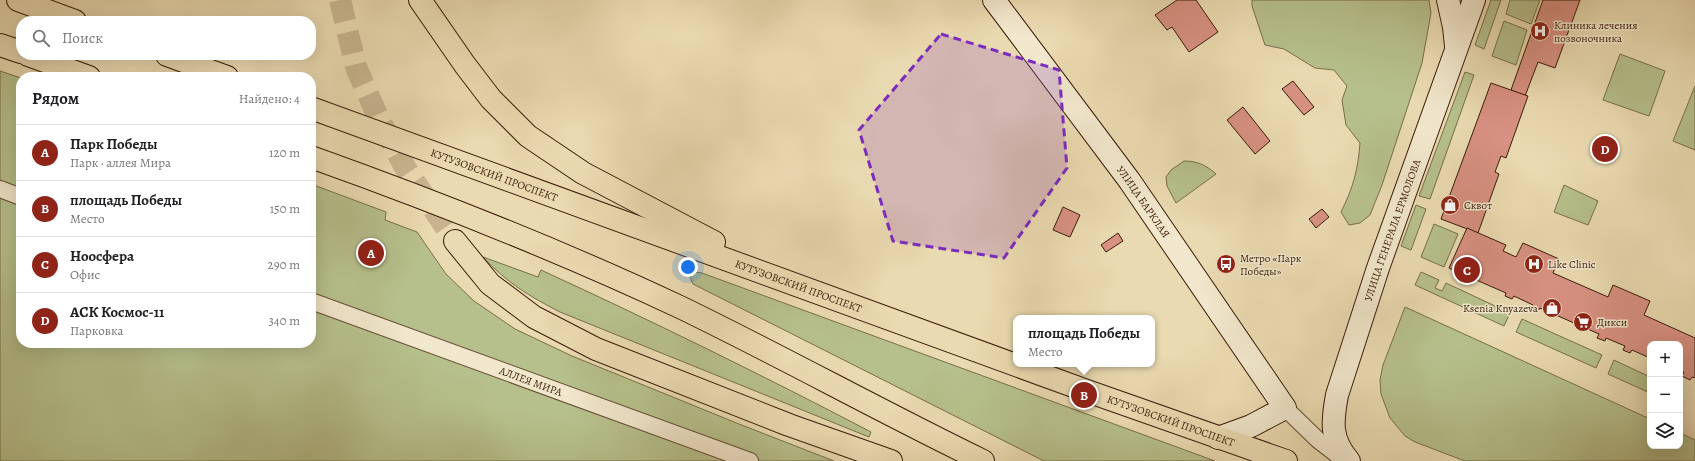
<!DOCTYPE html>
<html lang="ru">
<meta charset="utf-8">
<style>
body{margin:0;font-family:Alegreya,serif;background:#f2f2f2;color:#202124}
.controls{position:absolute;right:12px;bottom:12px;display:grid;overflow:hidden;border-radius:8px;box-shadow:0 4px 16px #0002}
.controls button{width:36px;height:36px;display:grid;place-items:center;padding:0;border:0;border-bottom:1px solid #e0e0e0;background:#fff;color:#202124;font:20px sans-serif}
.you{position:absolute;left:688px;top:267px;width:14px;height:14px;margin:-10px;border:3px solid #fff;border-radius:50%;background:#1a73e8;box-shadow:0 0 0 6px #1a73e833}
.badge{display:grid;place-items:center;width:26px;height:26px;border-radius:50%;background:#8f2418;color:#fff;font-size:13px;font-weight:700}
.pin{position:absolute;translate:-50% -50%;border:2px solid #fff;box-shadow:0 1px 4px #0006}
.popup{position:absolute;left:1013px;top:315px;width:142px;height:52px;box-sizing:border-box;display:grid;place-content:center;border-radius:8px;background:#fff;filter:drop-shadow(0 1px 3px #0005);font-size:13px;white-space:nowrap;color:#757577}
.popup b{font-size:15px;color:#202124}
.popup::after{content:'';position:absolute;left:50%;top:100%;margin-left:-8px;border:8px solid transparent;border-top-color:#fff}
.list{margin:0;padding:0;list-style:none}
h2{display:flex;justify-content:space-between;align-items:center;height:52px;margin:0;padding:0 16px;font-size:17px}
h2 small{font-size:13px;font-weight:400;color:#757577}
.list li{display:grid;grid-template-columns:26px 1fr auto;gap:12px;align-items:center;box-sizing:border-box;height:56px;padding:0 16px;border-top:1px solid #e0e0e0}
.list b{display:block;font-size:15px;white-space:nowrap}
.list p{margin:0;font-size:13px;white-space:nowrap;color:#757577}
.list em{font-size:13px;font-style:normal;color:#757577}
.icon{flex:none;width:22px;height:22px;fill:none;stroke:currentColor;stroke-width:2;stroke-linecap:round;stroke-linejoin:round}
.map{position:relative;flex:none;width:1695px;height:461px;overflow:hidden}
.search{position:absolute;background:#fff;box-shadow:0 4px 16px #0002;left:16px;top:16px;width:300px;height:44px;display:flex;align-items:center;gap:10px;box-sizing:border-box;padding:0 14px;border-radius:16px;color:#757577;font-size:15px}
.panel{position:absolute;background:#fff;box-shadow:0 4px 16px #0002;left:16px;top:72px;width:300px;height:276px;border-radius:16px}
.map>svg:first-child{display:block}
.green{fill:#b6c08c;stroke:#786e4a}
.building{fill:#d89182;stroke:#3a1b09}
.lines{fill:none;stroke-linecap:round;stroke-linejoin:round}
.primary-tunnel{stroke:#c7b48f;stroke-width:22;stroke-dasharray:22 11;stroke-linecap:butt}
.street-casing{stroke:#664b33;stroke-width:18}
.secondary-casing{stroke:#3a1b09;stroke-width:24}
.primary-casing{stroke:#3a1b09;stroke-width:24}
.street{stroke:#f1e7cc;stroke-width:16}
.secondary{stroke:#f1e7cc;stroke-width:22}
.primary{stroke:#eadab1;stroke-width:22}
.marked{fill:#7b2cbf;fill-opacity:0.2;stroke:#7b2cbf;stroke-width:3;stroke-dasharray:8 5;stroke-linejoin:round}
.labels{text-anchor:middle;stroke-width:3;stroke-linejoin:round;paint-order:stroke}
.poi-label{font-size:11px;fill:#3a1b09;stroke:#f1e7cc;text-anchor:start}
.street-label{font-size:11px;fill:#3a1b09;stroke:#f1e7cc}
</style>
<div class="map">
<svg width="1695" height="461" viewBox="0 0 1695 461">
<rect width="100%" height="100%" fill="#eadab1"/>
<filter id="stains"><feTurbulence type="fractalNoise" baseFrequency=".005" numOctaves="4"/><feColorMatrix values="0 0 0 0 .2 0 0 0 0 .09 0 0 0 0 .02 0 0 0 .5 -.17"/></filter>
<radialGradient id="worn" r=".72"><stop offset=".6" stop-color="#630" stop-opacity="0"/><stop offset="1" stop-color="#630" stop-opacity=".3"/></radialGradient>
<g class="green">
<path d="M1252 0H1429L1431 13 1422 63 1382 185 1370 215 1360 223 1349 225 1341 212C1353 188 1358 170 1360 143L1346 125 1342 100 1347 86 1334 70 1315 68 1284 49 1265 45 1252 6Z"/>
<polygon points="1491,0 1501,0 1484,49 1475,45"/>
<polygon points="1510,0 1540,0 1531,24 1506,14"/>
<polygon points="1504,21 1527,30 1516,65 1492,56"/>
<polygon points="1620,54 1665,71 1649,116 1603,100"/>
<polygon points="0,71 21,78 21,343 311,343 311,184 386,212 385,220 417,232 446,274 474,301 515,329 572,356 739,424 834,461 0,461"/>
<polygon points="1465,72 1474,75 1430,199 1419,196"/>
<polygon points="1695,86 1695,150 1673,141"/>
<path d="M1184 161C1197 161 1206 165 1216 174L1176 203 1167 186 1166 177 1171 170Z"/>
<polygon points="1564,185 1598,201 1588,225 1554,212"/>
<polygon points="1416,205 1426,209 1411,250 1401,246"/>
<polygon points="1434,224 1458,234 1444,267 1421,257"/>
<path d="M483 257 538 277 541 270C652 321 762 375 871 432L869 437 560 312C529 296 507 283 483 257Z"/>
<polygon points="695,272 702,273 1215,461 1044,461 693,284 690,277"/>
<polygon points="1421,272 1439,280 1435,288 1442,291 1446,283 1510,313 1504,326 1415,285"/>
<polygon points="1405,307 1650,419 1650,446 1680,446 1680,433 1695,440 1695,461 1465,461 1415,442 1405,436 1390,418 1381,394 1380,380 1383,365"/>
<polygon points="1522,319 1602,355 1596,368 1516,332"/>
<polygon points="1614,360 1650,377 1650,393 1608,374"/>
</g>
<g class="building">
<polygon points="1177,0 1196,0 1218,32 1189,52 1172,27 1167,30 1155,15"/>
<polygon points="1543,0 1580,0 1555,68 1538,62 1525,96 1511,90"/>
<polygon points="1293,81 1314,107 1304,115 1282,89"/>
<polygon points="1491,83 1528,96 1506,158 1501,156 1495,172 1499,174 1478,233 1441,219"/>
<polygon points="1243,107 1270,141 1255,154 1227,120"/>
<polygon points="1063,207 1080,215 1070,237 1053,230"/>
<polygon points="1322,209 1329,217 1316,228 1309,219"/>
<polygon points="1467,228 1506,245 1503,251 1516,257 1523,243 1559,259 1553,273 1608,297 1613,285 1650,301 1644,315 1695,338 1695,378 1692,377 1690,380 1682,376 1684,372 1680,371 1680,344 1650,344 1650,358 1632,350 1630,353 1623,350 1625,346 1606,338 1605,341 1597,338 1599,334 1540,308 1538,311 1531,308 1533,305 1514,296 1512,299 1505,296 1506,293 1449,268"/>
<polygon points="1118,233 1123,241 1106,252 1101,245"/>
</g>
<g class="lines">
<polyline class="primary-tunnel" points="340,0 356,67 378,117 406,169 455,241"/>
<g class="street-casing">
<g id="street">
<polyline points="0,189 21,197"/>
<path id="s1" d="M311 301 750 461"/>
<polyline points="1285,408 1318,440 1344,460"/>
</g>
</g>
<g class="secondary-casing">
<g id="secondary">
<path id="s2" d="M994 0 1129 180 1285 408 1251 426 1218 438"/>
<polyline points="1448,0 1454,27 1456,46"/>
<path id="s3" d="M1349 461C1330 439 1332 422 1337 395L1378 268 1474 0"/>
</g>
</g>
<g class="primary-casing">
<g id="primary">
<polyline points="18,0 75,21"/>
<polyline points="420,0 465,65 491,99 528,136 583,173 714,242"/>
<polyline points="0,45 21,52"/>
<polyline points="28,55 89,77"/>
<polyline points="167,55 227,77"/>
<path id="s4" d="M311 108 1087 391 1286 461"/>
<path d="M311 157C437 202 561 251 682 308 783 357 882 412 983 461"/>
<polyline points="455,241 490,284 534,317 596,349 789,425 891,461"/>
</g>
</g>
<use href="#street" class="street"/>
<use href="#secondary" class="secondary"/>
<use href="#primary" class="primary"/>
</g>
<path class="marked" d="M941 34 1059 70 1067 168 1004 258 893 241 859 130Z"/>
<defs>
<g id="hospital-disc" transform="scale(1)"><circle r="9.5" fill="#8f2418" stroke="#f1e7cc"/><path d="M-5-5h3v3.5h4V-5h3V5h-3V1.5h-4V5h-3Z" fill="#fff"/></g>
<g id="shop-disc" transform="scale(1)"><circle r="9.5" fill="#8f2418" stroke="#f1e7cc"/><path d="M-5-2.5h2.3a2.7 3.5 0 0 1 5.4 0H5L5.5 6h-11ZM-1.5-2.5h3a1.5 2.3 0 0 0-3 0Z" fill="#fff"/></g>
<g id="bus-disc" transform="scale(1)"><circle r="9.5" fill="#8f2418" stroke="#f1e7cc"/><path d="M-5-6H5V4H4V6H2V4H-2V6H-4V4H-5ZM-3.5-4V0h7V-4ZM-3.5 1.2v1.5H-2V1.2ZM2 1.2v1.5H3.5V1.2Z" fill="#fff"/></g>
<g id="supermarket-disc" transform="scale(1)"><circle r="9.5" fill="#8f2418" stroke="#f1e7cc"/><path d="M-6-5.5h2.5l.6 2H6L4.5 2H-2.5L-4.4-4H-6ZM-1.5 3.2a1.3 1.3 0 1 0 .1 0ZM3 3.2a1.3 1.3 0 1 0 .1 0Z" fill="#fff"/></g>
</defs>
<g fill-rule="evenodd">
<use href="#hospital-disc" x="1540" y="31"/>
<use href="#shop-disc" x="1450" y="205"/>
<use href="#bus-disc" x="1226" y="264"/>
<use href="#hospital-disc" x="1534" y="264"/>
<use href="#shop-disc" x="1552" y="308"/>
<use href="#supermarket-disc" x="1583" y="322"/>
</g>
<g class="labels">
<g class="poi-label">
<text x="1554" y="29">Клиника лечения<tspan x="1554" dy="13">позвоночника</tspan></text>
<text x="1464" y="209">Сквот</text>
<text x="1240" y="262">Метро «Парк<tspan x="1240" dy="13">Победы»</tspan></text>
<text x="1548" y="268">Like Clinic</text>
<text x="1538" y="312" text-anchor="end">Ksenia Knyazeva</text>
<text x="1597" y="326">Дикси</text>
</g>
<g class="street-label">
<text dy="4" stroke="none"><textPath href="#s4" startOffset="195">КУТУЗОВСКИЙ ПРОСПЕКТ</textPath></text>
<text dy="4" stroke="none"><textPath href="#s2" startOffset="251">УЛИЦА БАРКЛАЯ</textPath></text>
<text dy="4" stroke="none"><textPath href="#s3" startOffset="244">УЛИЦА ГЕНЕРАЛА ЕРМОЛОВА</textPath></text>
<text dy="4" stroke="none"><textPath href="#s4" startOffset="519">КУТУЗОВСКИЙ ПРОСПЕКТ</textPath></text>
<text dy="4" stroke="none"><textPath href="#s1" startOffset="234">АЛЛЕЯ МИРА</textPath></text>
<text dy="4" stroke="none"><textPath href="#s4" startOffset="915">КУТУЗОВСКИЙ ПРОСПЕКТ</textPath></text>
</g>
</g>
<rect width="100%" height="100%" filter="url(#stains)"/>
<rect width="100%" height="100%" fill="url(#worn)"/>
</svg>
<div class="controls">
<button>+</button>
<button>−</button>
<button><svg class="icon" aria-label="layers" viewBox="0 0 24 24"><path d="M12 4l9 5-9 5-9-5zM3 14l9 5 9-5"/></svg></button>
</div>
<div class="you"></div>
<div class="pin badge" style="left:371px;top:253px">A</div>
<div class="pin badge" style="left:1084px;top:395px">B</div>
<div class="popup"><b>площадь Победы</b>Место</div>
<div class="pin badge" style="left:1467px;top:270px">C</div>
<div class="pin badge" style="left:1605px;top:149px">D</div>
<div class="search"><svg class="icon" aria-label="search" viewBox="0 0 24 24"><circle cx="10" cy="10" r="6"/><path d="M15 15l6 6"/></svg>Поиск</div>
<section class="panel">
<h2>Рядом<small>Найдено: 4</small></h2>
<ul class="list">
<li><span class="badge">A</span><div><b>Парк Победы</b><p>Парк · аллея Мира</p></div><em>120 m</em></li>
<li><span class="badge">B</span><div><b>площадь Победы</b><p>Место</p></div><em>150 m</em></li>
<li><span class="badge">C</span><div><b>Ноосфера</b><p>Офис</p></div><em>290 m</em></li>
<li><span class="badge">D</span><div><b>АСК Космос-11</b><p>Парковка</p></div><em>340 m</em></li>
</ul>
</section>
</div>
